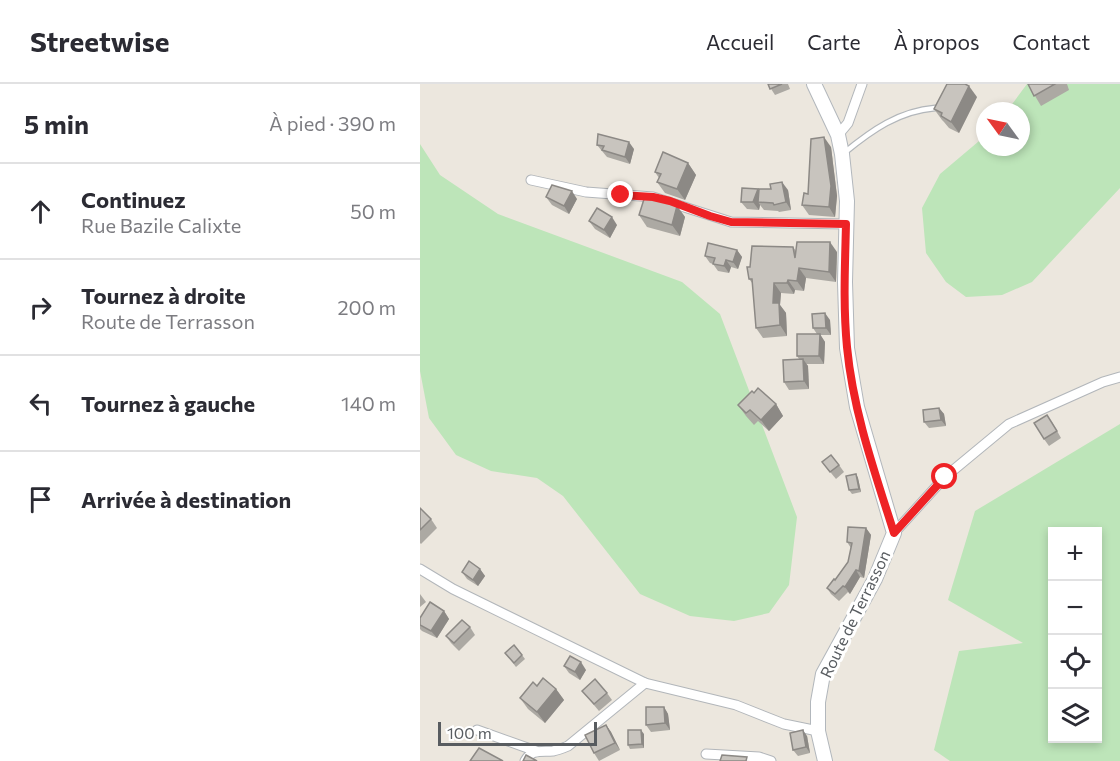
<!DOCTYPE html>
<html lang="fr">
<meta charset="utf-8">
<style>
body{margin:0;font-family:Commissioner,sans-serif;background:#f7f7f7;color:#2b2b33}
.controls{position:absolute;right:18px;bottom:18px;display:grid;overflow:hidden;border-radius:0px;box-shadow:0 3px 9px #0003}
.controls button{width:54px;height:54px;display:grid;place-items:center;padding:0;border:0;border-bottom:2px solid #e1e1e2;background:#fff;color:#2b2b33;font:30px sans-serif}
.compass{position:absolute;left:556px;top:18px;width:54px;height:54px;border-radius:50%;background:#fff;box-shadow:0 3px 9px #0003;rotate:303deg}
.scale{position:absolute;left:18px;bottom:15px;width:159px;box-sizing:border-box;padding-left:6px;border:3px solid #585c60;border-top:0;font-size:16px;line-height:21px;white-space:nowrap;color:#585c60;-webkit-text-stroke:4px #fff;paint-order:stroke}
.stop{position:absolute;width:18px;height:18px;margin:-14px;border:4px solid #ee2225;border-radius:50%;background:#fff}
.stop.end{background:#ee2225;border-color:#fff;box-shadow:0 2px 6px #0008}
.list{margin:0;padding:0;list-style:none}
h2{display:flex;justify-content:space-between;align-items:center;height:78px;margin:0;padding:0 24px;font-size:26px}
h2 small{font-size:20px;font-weight:400;color:#7c7c81}
.list li{display:grid;grid-template-columns:39px 1fr auto;gap:18px;align-items:center;box-sizing:border-box;height:96px;padding:0 24px;border-top:2px solid #e1e1e2}
.list b{display:block;font-size:22px;white-space:nowrap}
.list p{margin:0;font-size:20px;white-space:nowrap;color:#7c7c81}
.list em{font-size:20px;font-style:normal;color:#7c7c81}
.icon{flex:none;width:33px;height:33px;fill:none;stroke:currentColor;stroke-width:2;stroke-linecap:round;stroke-linejoin:round}
.map{position:relative;flex:none;width:700px;height:677px;overflow:hidden}
header{display:flex;align-items:center;gap:36px;box-sizing:border-box;height:84px;padding:0 30px;background:#fff;border-bottom:2px solid #e1e1e2}
header strong{font-size:28px}
nav{display:flex;gap:33px;margin-inline-start:auto;font-size:21px}
main{display:flex}
aside{flex:1;background:#fff}
.map>svg:first-child{display:block}
.green{fill:#bde5b9;fill-rule:evenodd}
.lines{fill:none;stroke-linecap:round;stroke-linejoin:round}
.lane-casing{stroke:#b2b6ba;stroke-width:7}
.street-casing{stroke:#b2b6ba;stroke-width:11}
.secondary-casing{stroke:#b2b7bc;stroke-width:16}
.lane{stroke:#fff;stroke-width:4.5}
.street{stroke:#fff;stroke-width:9}
.secondary{stroke:#fff;stroke-width:14}
.wall{fill:#aca9a3}
.shaded-wall{fill:#8c8985}
.building{fill:#c8c4be;stroke:#8c8985;stroke-width:1.5}
.route{stroke:#ee2225;stroke-width:8}
.labels{text-anchor:middle;stroke-width:6;stroke-linejoin:round;paint-order:stroke}
.street-label{font-size:16px;fill:#585c60;stroke:#fff}
</style>
<header>
<strong>Streetwise</strong>
<nav><a>Accueil</a><a>Carte</a><a>À propos</a><a>Contact</a></nav>
</header>
<main>
<aside>
<h2>5 min<small>À pied · 390 m</small></h2>
<ul class="list">
<li><svg class="icon" aria-label="ahead" viewBox="0 0 24 24"><path d="M12 20V5M6 11l6-6 6 6"/></svg><div><b>Continuez</b><p>Rue Bazile Calixte</p></div><em>50 m</em></li>
<li><svg class="icon" aria-label="right" viewBox="0 0 24 24"><path d="M7 20v-9h11M14 6l5 5-5 5"/></svg><div><b>Tournez à droite</b><p>Route de Terrasson</p></div><em>200 m</em></li>
<li><svg class="icon" aria-label="left" viewBox="0 0 24 24"><path d="M17 20v-9H6M10 6l-5 5 5 5"/></svg><div><b>Tournez à gauche</b></div><em>140 m</em></li>
<li><svg class="icon" aria-label="arrive" viewBox="0 0 24 24"><path d="M6 21V4h12l-3 4 3 4H6"/></svg><div><b>Arrivée à destination</b></div></li>
</ul>
</aside>
<div class="map">
<svg width="700" height="677" viewBox="0 0 700 677">
<rect width="100%" height="100%" fill="#ece7de"/>
<g class="green">
<polygon points="607,0 700,0 700,104 612,198 582,211 546,213 526,198 506,169 502,124 520,90 565,52 565,63 601,63 601,27 587,27"/>
<polygon points="0,60 20,91 78,130 262,198 300,230 377,433 369,501 349,529 314,537 270,532 220,510 143,412 117,394 71,387 36,371 9,334 0,287"/>
<path d="M700 340V677H530L514 666 539 567 603 559 528 516 555 427ZM632 448H678V654H632Z"/>
</g>
<g class="lines">
<g class="lane-casing">
<path id="lane" d="M424 69C452 46 479 27 515 24"/>
</g>
<g class="street-casing">
<g id="street">
<polyline points="418,51 428,39 442,0"/>
<polyline points="111,96 166,108 233,113 311,138 426,140"/>
<polyline points="474,449 525,393 589,340 683,298 700,293"/>
<polyline points="0,485 33,505 225,599 316,621 364,640 398,647"/>
<polyline points="57,646 116,667"/>
<polyline points="286,670 339,673 351,677"/>
<path d="M105 677C111 665 121 668 133 667 138 666 143 664 148 662L225 599"/>
</g>
</g>
<g class="secondary-casing">
<polyline id="secondary" points="394,0 418,51 422,70 427,117 425,198 427,264 437,323 474,449 455,495 403,590 398,618 398,647 405,677"/>
</g>
<use href="#lane" class="lane"/>
<use href="#street" class="street"/>
<use href="#secondary" class="secondary"/>
</g>
<g class="wall">
<polygon points="348,0 368,0 370,5 355,11"/>
<polygon points="608,0 647,0 649,6 621,22"/>
<polygon points="557,13 539,49 529,44 524,38 522,36 514,25"/>
<polygon points="177,61 214,65 210,80 187,73"/>
<polygon points="411,63 417,112 415,133 389,131 382,121"/>
<polygon points="268,79 276,91 265,116 245,109 237,98 239,94 235,88"/>
<polygon points="338,105 339,107 368,106 371,126 359,128 358,127 344,126 340,121 339,126 327,125 321,118"/>
<polygon points="126,113 157,115 149,130 132,121"/>
<polygon points="257,122 265,133 260,152 227,143 219,131"/>
<polygon points="169,137 197,141 190,154 175,145"/>
<polygon points="373,163 376,167 417,168 416,198 386,194 384,207 375,206 374,210 361,209 360,221 366,229 367,252 343,254 336,244 333,200 329,195 330,183"/>
<polygon points="317,166 322,173 318,185 311,183 309,189 298,187 293,180 290,179 285,172"/>
<polygon points="410,236 411,251 400,251 405,258 404,280 386,280 388,282 389,305 369,306 364,298 379,275 377,272 397,250 393,244"/>
<polygon points="334,309 356,320 363,332 349,347 338,337 334,341 326,332 318,321"/>
<polygon points="519,324 524,330 526,342 509,344 504,338"/>
<polygon points="632,338 641,354 629,362 624,355"/>
<polygon points="402,378 419,381 424,388 416,395"/>
<polygon points="436,390 438,394 441,408 432,410 429,406"/>
<polygon points="0,424 11,435 17,444 1,460 0,459"/>
<polygon points="446,444 451,451 444,494 440,493 430,510 428,508 419,517 411,510 407,504 415,496 428,478 431,464 427,458"/>
<polygon points="60,485 65,492 58,502 47,495 42,488"/>
<polygon points="0,510 6,518 0,523"/>
<polygon points="24,527 29,535 17,554 2,547 0,545 0,534"/>
<polygon points="50,543 55,551 39,567 31,559 26,552"/>
<polygon points="85,569 102,571 105,575 96,583"/>
<polygon points="144,582 166,586 160,596 149,589"/>
<polygon points="117,602 136,605 144,616 125,639 108,625 100,614"/>
<polygon points="162,607 187,609 192,616 179,627"/>
<polygon points="244,623 248,630 250,646 231,648 226,641"/>
<polygon points="186,641 191,648 200,666 179,677 174,669"/>
<polygon points="224,650 224,664 210,665 208,661"/>
<polygon points="387,652 390,669 378,672 373,666"/>
</g>
<g class="shaded-wall">
<polygon points="549,2 557,13 539,49 531,38"/>
<polygon points="404,53 411,63 417,112 415,133 409,123"/>
<polygon points="209,58 214,65 210,80 205,73"/>
<polygon points="268,79 276,91 265,116 257,105"/>
<polygon points="362,98 368,106 371,126 366,118"/>
<polygon points="338,105 343,112 338,118 340,121 339,126 333,118"/>
<polygon points="152,107 157,115 149,130 144,122"/>
<polygon points="257,122 265,133 260,152 252,141"/>
<polygon points="192,133 197,141 190,154 184,146"/>
<polygon points="410,158 417,168 416,198 409,188"/>
<polygon points="317,166 322,173 318,185 313,178"/>
<polygon points="306,176 311,183 309,189 304,182"/>
<polygon points="379,184 386,194 384,207 377,197"/>
<polygon points="368,196 375,206 374,210 367,199"/>
<polygon points="354,199 361,209 360,221 366,229 367,252 360,241 353,219"/>
<polygon points="405,229 410,236 411,251 406,244"/>
<polygon points="400,250 405,258 404,280 399,272"/>
<polygon points="383,275 388,282 389,305 384,297"/>
<polygon points="356,320 363,332 349,347 341,336"/>
<polygon points="519,324 524,330 526,342 521,336"/>
<polygon points="436,390 438,394 441,408 439,405"/>
<polygon points="446,444 451,451 444,494 439,487"/>
<polygon points="60,485 65,492 58,502 53,496"/>
<polygon points="436,486 440,493 430,510 425,503"/>
<polygon points="24,527 29,535 17,554 11,547"/>
<polygon points="161,578 166,586 160,596 155,588"/>
<polygon points="136,605 144,616 125,639 117,628"/>
<polygon points="244,623 248,630 250,646 245,639"/>
<polygon points="186,641 191,648 200,666 195,659"/>
<polygon points="221,646 224,650 224,664 222,660"/>
<polygon points="383,646 387,652 390,669 386,663"/>
</g>
<g class="building">
<polygon points="348,0 362,0 350,5"/>
<polygon points="527,0 545,0 549,2 531,38 521,32 522,29 514,25"/>
<polygon points="608,0 635,0 614,12"/>
<polygon points="178,50 209,58 205,73 182,66 184,62 177,61"/>
<polygon points="404,53 411,102 409,123 382,121 384,109 388,110 391,55"/>
<polygon points="243,68 268,79 257,105 237,98 241,90 235,88"/>
<polygon points="362,98 366,118 354,121 353,119 338,118 339,105 351,105 350,100"/>
<polygon points="132,101 152,107 144,122 126,113"/>
<polygon points="322,104 338,105 333,118 321,118"/>
<polygon points="225,112 257,122 252,141 219,131"/>
<polygon points="177,124 192,133 184,146 169,137"/>
<polygon points="377,158 410,158 409,188 379,184 377,197 368,196 367,199 354,199 353,219 359,219 360,241 336,244 332,195 329,195 327,183 330,183 332,162 373,163 375,174"/>
<polygon points="288,159 317,166 313,178 306,176 304,182 293,180 295,174 285,172"/>
<polygon points="405,229 406,244 393,244 392,230"/>
<polygon points="377,250 400,250 399,272 377,272"/>
<polygon points="383,275 384,297 364,298 363,276"/>
<polygon points="338,304 356,320 341,336 330,326 326,329 318,321 332,307 334,309"/>
<polygon points="519,324 521,336 504,338 503,326"/>
<polygon points="627,331 637,347 624,355 614,339"/>
<polygon points="411,371 419,381 410,388 402,378"/>
<polygon points="436,390 439,405 429,406 426,392"/>
<polygon points="0,424 11,435 0,446"/>
<polygon points="428,443 446,444 439,487 436,486 425,503 423,502 415,510 407,504 414,495 415,496 428,478 432,459 427,458"/>
<polygon points="49,477 60,485 53,496 42,488"/>
<polygon points="10,518 24,527 11,547 0,541 0,534"/>
<polygon points="42,536 50,543 34,559 26,552"/>
<polygon points="94,561 102,571 94,579 85,569"/>
<polygon points="150,572 161,578 155,588 144,582"/>
<polygon points="123,594 136,605 117,628 100,614 113,598 117,602"/>
<polygon points="175,595 187,609 174,620 162,607"/>
<polygon points="226,623 244,623 245,639 226,641"/>
<polygon points="186,641 195,659 174,669 165,651"/>
<polygon points="208,646 221,646 222,660 208,661"/>
<polygon points="383,646 386,663 373,666 370,649"/>
<polygon points="59,664 83,677 50,677"/>
<polygon points="106,671 117,677 103,677"/>
<polygon points="302,671 327,673 326,677 300,677"/>
</g>
<g class="lines">
<path class="route" d="M201 111 233 113 250 117 290 132 311 138 426 140C425 181 423 222 427 263 433 327 455 389 474 449L525 393"/>
</g>
<g class="labels">
<g class="street-label">
<text transform="translate(435 530) rotate(-64)" y="6">Route de Terrasson</text>
</g>
</g>
</svg>
<div class="controls">
<button>+</button>
<button>−</button>
<button><svg class="icon" aria-label="locate" viewBox="0 0 24 24"><circle cx="12" cy="12" r="6"/><path d="M12 2v4M12 18v4M2 12h4M18 12h4"/></svg></button>
<button><svg class="icon" aria-label="layers" viewBox="0 0 24 24"><path d="M12 4l9 5-9 5-9-5zM3 14l9 5 9-5"/></svg></button>
</div>
<svg class="compass" viewBox="-18 -18 36 36"><path d="M0-13l5 13h-10z" fill="#e53935"/><path d="M0 13l5-13h-10z" fill="#7c7c81"/></svg>
<div class="scale">100 m</div>
<div class="stop" style="left:525px;top:393px"></div>
<div class="stop end" style="left:201px;top:111px"></div>
</div>
</main>
